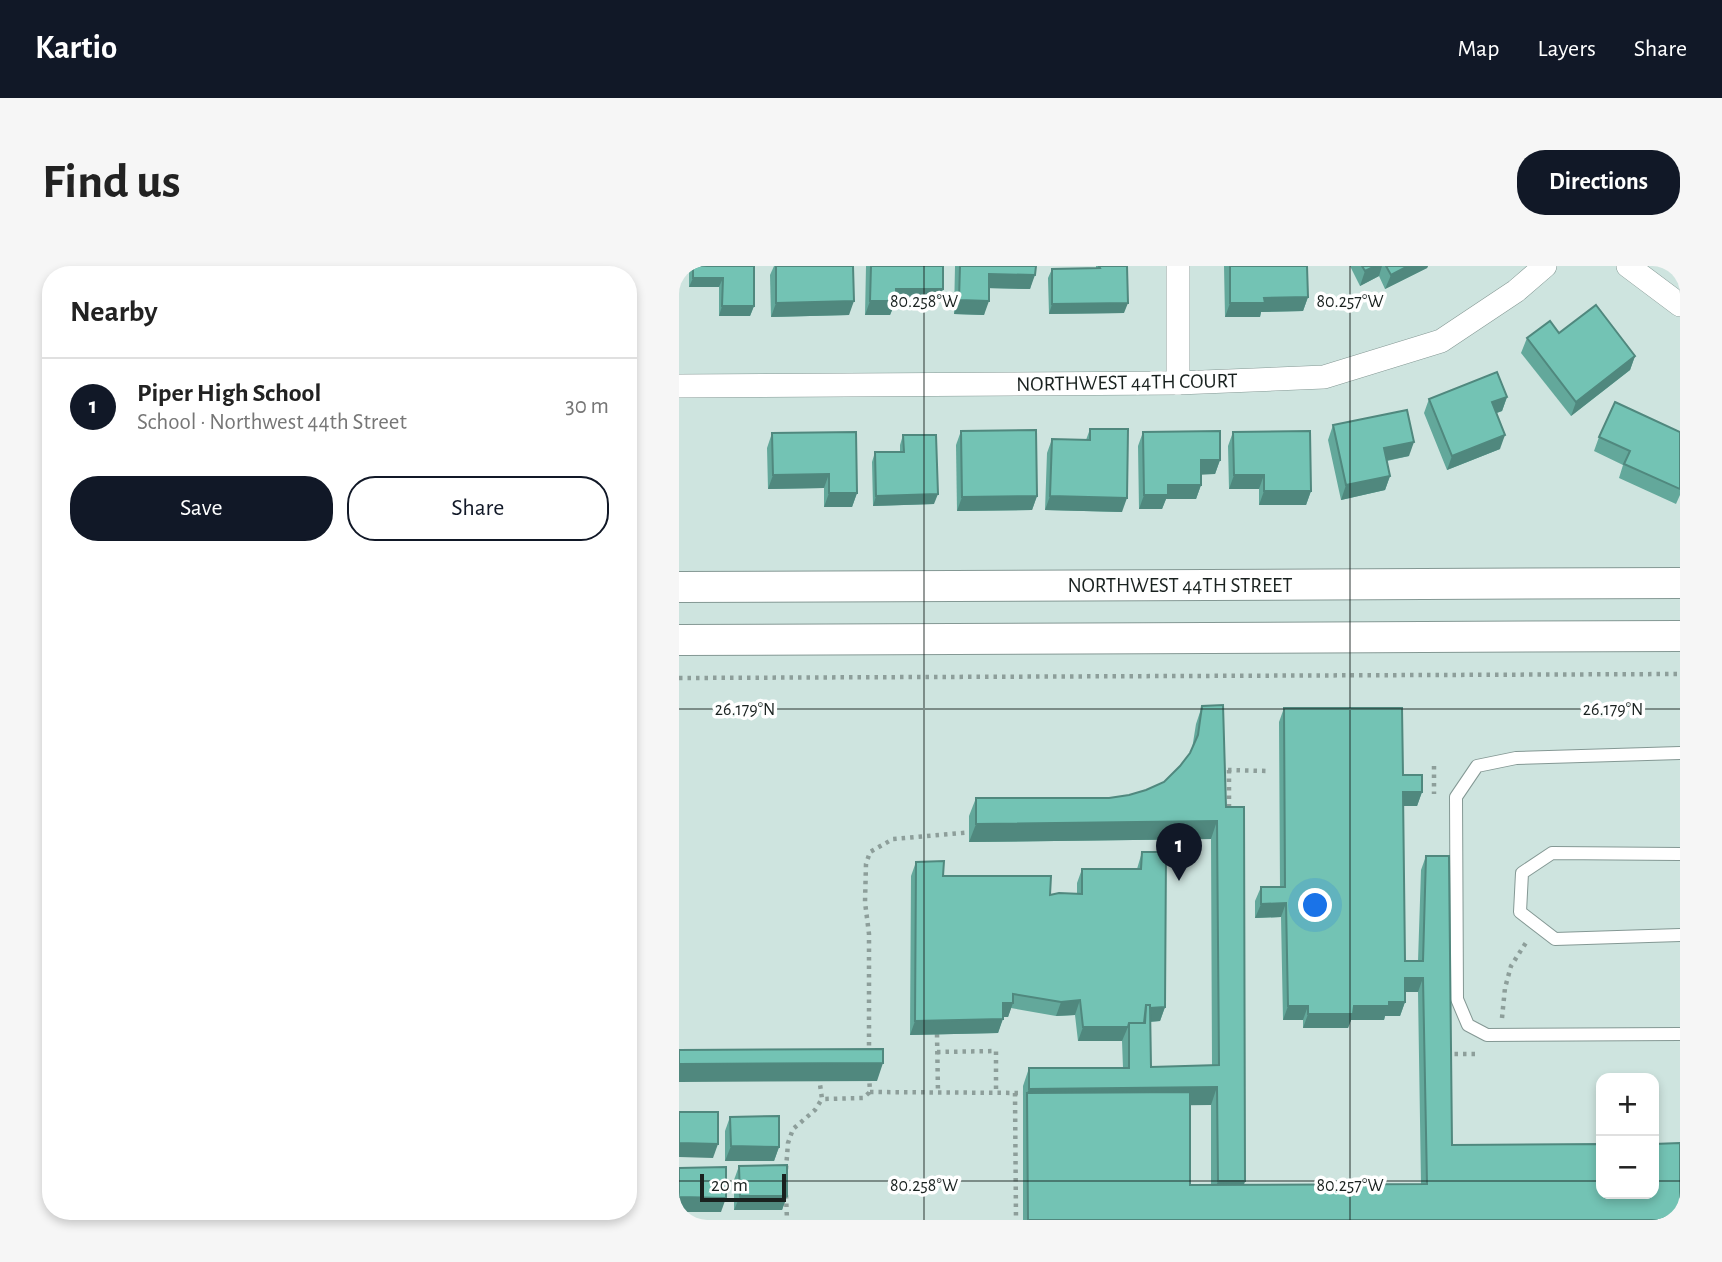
<!DOCTYPE html>
<meta charset="utf-8">
<style>
body{margin:0;font-family:"Alegreya Sans",sans-serif;background:#f6f6f6;color:#222}
.controls{position:absolute;right:21px;bottom:21px;display:grid;overflow:hidden;border-radius:14px;box-shadow:0 4px 10px #0003}
.controls button{width:63px;height:63px;display:grid;place-items:center;padding:0;border:0;border-bottom:2px solid #e0e0e0;background:#fff;color:#222;font:35px sans-serif}
.scale{position:absolute;left:21px;bottom:18px;width:86px;box-sizing:border-box;padding-left:7px;border:4px solid #19211f;border-top:0;font-size:19px;line-height:24px;white-space:nowrap;color:#19211f;-webkit-text-stroke:5px #fff;paint-order:stroke}
.you{position:absolute;left:637px;top:640px;width:24px;height:24px;margin:-18px;border:5px solid #fff;border-radius:50%;background:#1a73e8;box-shadow:0 0 0 10px #1a73e833}
.badge{display:grid;place-items:center;width:46px;height:46px;border-radius:50%;background:#111827;color:#fff;font-size:23px;font-weight:700}
.pin{position:absolute;translate:-50% -58px;filter:drop-shadow(0 2px 4px #0008)}
.pin::after{content:'';position:absolute;top:37px;width:24px;height:21px;background:inherit;clip-path:polygon(0 0,100% 0,50% 100%)}
.list{margin:0;padding:0;list-style:none}
h2{display:flex;justify-content:space-between;align-items:center;height:91px;margin:0;padding:0 28px;font-size:30px}
h2 small{font-size:23px;font-weight:400;color:#767676}
.list li{display:grid;grid-template-columns:46px 1fr auto;gap:21px;align-items:center;box-sizing:border-box;height:98px;padding:0 28px;border-top:2px solid #e0e0e0}
.list b{display:block;font-size:26px;white-space:nowrap}
.list p{margin:0;font-size:23px;white-space:nowrap;color:#767676}
.list em{font-size:23px;font-style:normal;color:#767676}
.actions{display:flex;gap:14px;padding:21px 28px}
.actions a{flex:1;padding:16px 0;border:2px solid #111827;border-radius:28px;text-align:center;font-size:24px;color:#111827}
.actions .main{background:#111827;color:#fff}
.map{position:relative;flex:none;width:1001px;height:954px;overflow:hidden;border-radius:28px}
header{display:flex;align-items:center;gap:42px;box-sizing:border-box;height:98px;padding:0 35px;background:#111827;color:#fff}
header strong{font-size:33px}
nav{display:flex;gap:38px;margin-inline-start:auto;font-size:24px}
.intro{display:flex;align-items:center;justify-content:space-between;box-sizing:border-box;height:168px;padding:0 42px}
h1{margin:0;font-size:49px}
.button{padding:18px 32px;border-radius:28px;background:#111827;color:#fff;font-size:24px;font-weight:700}
main{display:flex;gap:42px;padding:0 42px}
aside{flex:1;background:#fff;border-radius:28px;box-shadow:0 4px 10px #0003}
.map>svg:first-child{display:block}
.lines{fill:none;stroke-linecap:round;stroke-linejoin:round}
.service-casing{stroke:#849894;stroke-width:14}
.minor-casing{stroke:#849894;stroke-width:24}
.tertiary-casing{stroke:#849894;stroke-width:32}
.path{stroke:#8d9e9a;stroke-width:4.5;stroke-dasharray:3.5 5;stroke-linecap:butt}
.service{stroke:#fff;stroke-width:12}
.minor{stroke:#fff;stroke-width:23}
.tertiary{stroke:#fff;stroke-width:30}
.wall{fill:#63a89b;fill-rule:evenodd}
.shaded-wall{fill:#50887e}
.building{fill:#73c3b4;stroke:#50887e;stroke-width:2}
.ticks{fill:none;stroke:#19211f;stroke-width:2;stroke-opacity:0.45}
.labels{text-anchor:middle;stroke-width:7;stroke-linejoin:round;paint-order:stroke}
.street-label{font-size:21px;fill:#19211f;stroke:#fff}
.ticks-label{font-size:18px;text-anchor:middle;fill:#19211f;stroke:#fff;stroke-width:7;stroke-linejoin:round;paint-order:stroke}
</style>
<header>
<strong>Kartio</strong>
<nav><a>Map</a><a>Layers</a><a>Share</a></nav>
</header>
<div class="intro"><h1>Find us</h1><a class="button">Directions</a></div>
<main>
<aside>
<h2>Nearby<small></small></h2>
<ul class="list">
<li><span class="badge">1</span><div><b>Piper High School</b><p>School · Northwest 44th Street</p></div><em>30 m</em></li>
</ul>
<div class="actions"><a class="main">Save</a><a>Share</a></div>
</aside>
<div class="map">
<svg width="1001" height="954" viewBox="0 0 1001 954">
<rect width="100%" height="100%" fill="#cee4df"/>
<g class="lines">
<g class="service-casing">
<g id="service">
<polyline points="1001,487 837,492 798,500 777,531 778,733 789,759 808,769 1001,768"/>
<polyline points="1001,588 873,587 843,607 841,646 876,673 1001,669"/>
</g>
</g>
<g class="minor-casing">
<g id="minor">
<polyline points="499,0 499,117"/>
<polyline points="949,0 1001,39"/>
<polyline points="0,120 499,117 645,111 762,75 837,25 866,0"/>
</g>
</g>
<g class="tertiary-casing">
<g id="tertiary">
<polyline points="0,321 1001,317"/>
<polyline points="0,374 1001,370"/>
</g>
</g>
<g class="path">
<polyline points="0,412 1001,408"/>
<polyline points="755,500 755,528"/>
<polyline points="549,504 588,505"/>
<polyline points="550,504 550,545"/>
<polyline points="823,752 826,722 832,700 848,675"/>
<polyline points="258,768 259,827"/>
<polyline points="258,786 317,785 317,827"/>
<polyline points="190,788 190,668 186,636 187,598 191,586 214,573 295,566"/>
<polyline points="767,788 797,788"/>
<polyline points="190,809 191,826 348,827"/>
<polyline points="140,811 143,833 184,832 191,826"/>
<polyline points="336,827 337,954"/>
<polyline points="107,903 109,877 114,863 136,844 143,833"/>
<polyline points="107,929 108,954"/>
</g>
<use href="#service" class="service"/>
<use href="#minor" class="minor"/>
<use href="#tertiary" class="tertiary"/>
</g>
<g class="wall">
<polygon points="10,0 75,0 75,40 71,50 40,50 40,21 10,21"/>
<polygon points="95,0 174,0 170,49 92,51 91,9"/>
<polygon points="187,0 264,0 264,23 258,37 216,37 211,49 186,49"/>
<polygon points="276,0 357,0 351,23 310,22 305,49 275,48"/>
<polygon points="417,0 448,0 445,47 370,48 369,12 373,3 417,2"/>
<polygon points="545,0 628,0 629,31 624,45 582,46 581,51 546,51"/>
<polygon points="671,0 749,0 748,2 706,23 700,10 681,20"/>
<polygon points="880,67 956,90 951,104 892,150 842,87 848,72"/>
<polygon points="828,131 823,145 818,147 821,183 768,204 745,147 750,133"/>
<polygon points="654,159 730,190 708,195 711,210 706,224 662,234 649,174"/>
<polygon points="411,163 443,246 366,244 368,187 373,173 407,174"/>
<polygon points="282,165 358,230 353,244 278,245 277,179"/>
<polygon points="464,166 541,194 536,208 522,208 522,219 517,233 487,233 483,243 460,243 459,180"/>
<polygon points="554,166 632,225 627,239 580,239 580,223 550,223 549,180"/>
<polygon points="1001,166 1001,229 997,238 940,212 944,199 915,185 920,171"/>
<polygon points="93,167 178,227 173,241 145,241 145,222 89,223 88,182"/>
<polygon points="224,169 255,238 194,240 193,196 196,186 221,186 221,179"/>
<path d="M523 440 547 541 566 915 565 919 742 918 739 726H726V736L721 750H706L705 754H672L669 762H624V754H604L602 651 576 652V635L582 621H601L600 456 605 442 724 509 743 526 738 540H724L726 695H739L742 604 747 590 773 879 1001 954H344V820L350 802H444L443 775H399L396 749 377 750 332 742 329 751H324L319 767 231 769 232 610 237 596 264 610 371 629 398 628V617L403 603H458L463 586 486 741 481 755 471 756 472 801 533 800 532 573 290 576V550L297 532H430L450 529 467 524 485 516 501 500 511 487 513 483 517 458ZM511 839H532V919H511Z"/>
<polygon points="51,851 100,881 95,895 46,895 46,865"/>
<polygon points="60,900 108,930 103,944 55,944 55,914"/>
</g>
<g class="shaded-wall">
<polygon points="696,0 703,0 700,10 681,20 686,5"/>
<polygon points="729,0 749,0 748,2 706,23 712,9"/>
<polygon points="310,8 356,9 351,23 305,22"/>
<polygon points="14,12 44,12 40,21 10,21"/>
<polygon points="217,23 264,23 258,37 216,37 211,49 186,49 191,35"/>
<polygon points="629,31 624,45 582,46 581,51 546,51 551,37 585,32"/>
<polygon points="280,34 310,35 305,49 275,48"/>
<polygon points="175,35 170,49 92,51 97,37"/>
<polygon points="449,37 445,47 370,48 373,38"/>
<polygon points="43,40 75,40 71,50 40,50"/>
<polygon points="956,90 951,104 892,150 897,136"/>
<polygon points="828,131 823,145 808,150 813,136"/>
<polygon points="826,169 821,183 768,204 773,190"/>
<polygon points="735,176 730,190 700,196 705,182"/>
<polygon points="522,194 541,194 536,208 517,209"/>
<polygon points="150,208 145,222 89,223 94,209"/>
<polygon points="555,209 585,209 580,223 550,223"/>
<polygon points="711,210 706,224 662,234 667,219"/>
<polygon points="489,219 522,219 517,233 487,233 483,243 460,243 465,229"/>
<polygon points="585,225 632,225 627,239 580,239"/>
<polygon points="150,227 178,227 173,241 145,241"/>
<polygon points="259,228 255,238 194,240 197,230"/>
<polygon points="358,230 353,244 278,245 283,231"/>
<polygon points="371,230 448,232 443,246 366,244"/>
<polygon points="724,526 743,526 738,540 719,540"/>
<polygon points="538,555 532,573 290,576 297,558"/>
<polygon points="607,637 602,651 576,652 582,638"/>
<polygon points="726,712 744,712 739,726 721,726"/>
<polygon points="401,734 396,749 377,750 382,736"/>
<polygon points="710,736 726,736 721,750 706,750 705,754 672,754 669,762 624,762 629,748 675,740"/>
<polygon points="324,737 334,737 329,751 319,751"/>
<polygon points="609,740 629,740 624,754 604,754"/>
<polygon points="486,741 481,755 466,756 467,742"/>
<polygon points="324,753 319,767 231,769 236,755"/>
<polygon points="404,761 449,761 443,775 399,775"/>
<polygon points="204,797 198,815 0,816 0,798"/>
<polygon points="538,821 532,839 348,841 348,827 350,823"/>
<polygon points="0,877 39,878 34,892 0,891"/>
<polygon points="52,880 100,881 95,895 46,895"/>
<polygon points="539,915 566,915 559,933 532,933"/>
<polygon points="61,930 108,930 103,944 55,944"/>
<polygon points="0,931 47,932 42,946 0,946"/>
</g>
<g class="building">
<polygon points="14,0 75,0 75,40 43,40 44,12 14,12"/>
<polygon points="97,0 174,0 175,35 97,37"/>
<polygon points="192,0 264,0 264,23 217,23 217,35 191,35"/>
<polygon points="281,0 357,0 356,9 310,8 310,35 280,34"/>
<polygon points="420,0 448,0 449,37 373,38 373,3 421,2"/>
<polygon points="551,0 628,0 629,31 585,32 586,37 551,37"/>
<polygon points="683,0 696,0 686,5"/>
<polygon points="707,0 729,0 712,9"/>
<polygon points="917,39 956,90 897,136 848,72 871,55 880,67"/>
<polygon points="818,106 828,131 813,136 826,169 773,190 750,133"/>
<polygon points="936,136 1001,166 1001,223 945,198 951,185 920,171"/>
<polygon points="728,144 735,176 705,182 711,210 667,219 654,159"/>
<polygon points="411,163 449,163 448,232 371,230 373,173 411,174"/>
<polygon points="357,164 358,230 283,231 282,165"/>
<polygon points="541,165 541,194 522,194 522,219 489,219 489,229 465,229 464,166"/>
<polygon points="631,165 632,225 585,225 585,209 555,209 554,166"/>
<polygon points="177,166 178,227 150,227 150,208 94,209 93,167"/>
<polygon points="224,169 257,169 259,228 197,230 196,186 225,186"/>
<polygon points="544,439 547,541 565,541 566,915 539,915 538,821 350,823 350,802 450,802 450,757 466,757 467,739 471,739 472,801 540,799 538,555 297,558 297,532 430,532 450,529 467,524 485,516 501,500 511,487 519,469 523,440"/>
<polygon points="605,442 723,442 724,509 743,509 743,526 724,526 726,695 744,695 747,590 770,590 773,879 922,878 922,928 975,928 975,878 1001,877 1001,954 349,954 348,827 511,826 511,919 748,918 744,712 726,712 726,736 710,736 710,740 675,740 674,748 629,748 629,740 609,740 607,637 582,638 582,621 606,621"/>
<polygon points="463,586 487,586 486,741 471,742 471,739 467,739 465,757 450,757 449,761 404,761 401,734 382,736 334,728 334,737 324,737 324,753 236,755 237,596 265,595 264,610 372,610 371,629 380,627 403,628 403,603 462,603"/>
<polygon points="204,783 204,797 0,798 0,784"/>
<polygon points="0,846 39,846 39,878 0,877"/>
<polygon points="100,850 100,881 52,880 51,851"/>
<polygon points="108,899 108,930 61,930 60,900"/>
<polygon points="47,901 47,932 0,931 0,902"/>
</g>
<path class="ticks" d="M245 0V954M671 0V954M0 443H1001M0 915H922M975 915H1001"/>
<g class="labels">
<g class="street-label">
<text transform="translate(448 116) rotate(-1)" y="7">NORTHWEST 44TH COURT</text>
<text x="501" y="326">NORTHWEST 44TH STREET</text>
</g>
</g>
<g class="ticks-label">
<text x="245" y="41">80.258°W</text>
<text x="671" y="41">80.257°W</text>
<text x="66" y="449">26.179°N</text>
<text x="934" y="449">26.179°N</text>
<text x="245" y="925">80.258°W</text>
<text x="671" y="925">80.257°W</text>
</g>
</svg>
<div class="controls">
<button>+</button>
<button>−</button>
</div>
<div class="scale">20 m</div>
<div class="you"></div>
<div class="pin badge" style="left:500px;top:615px">1</div>
</div>
</main>
